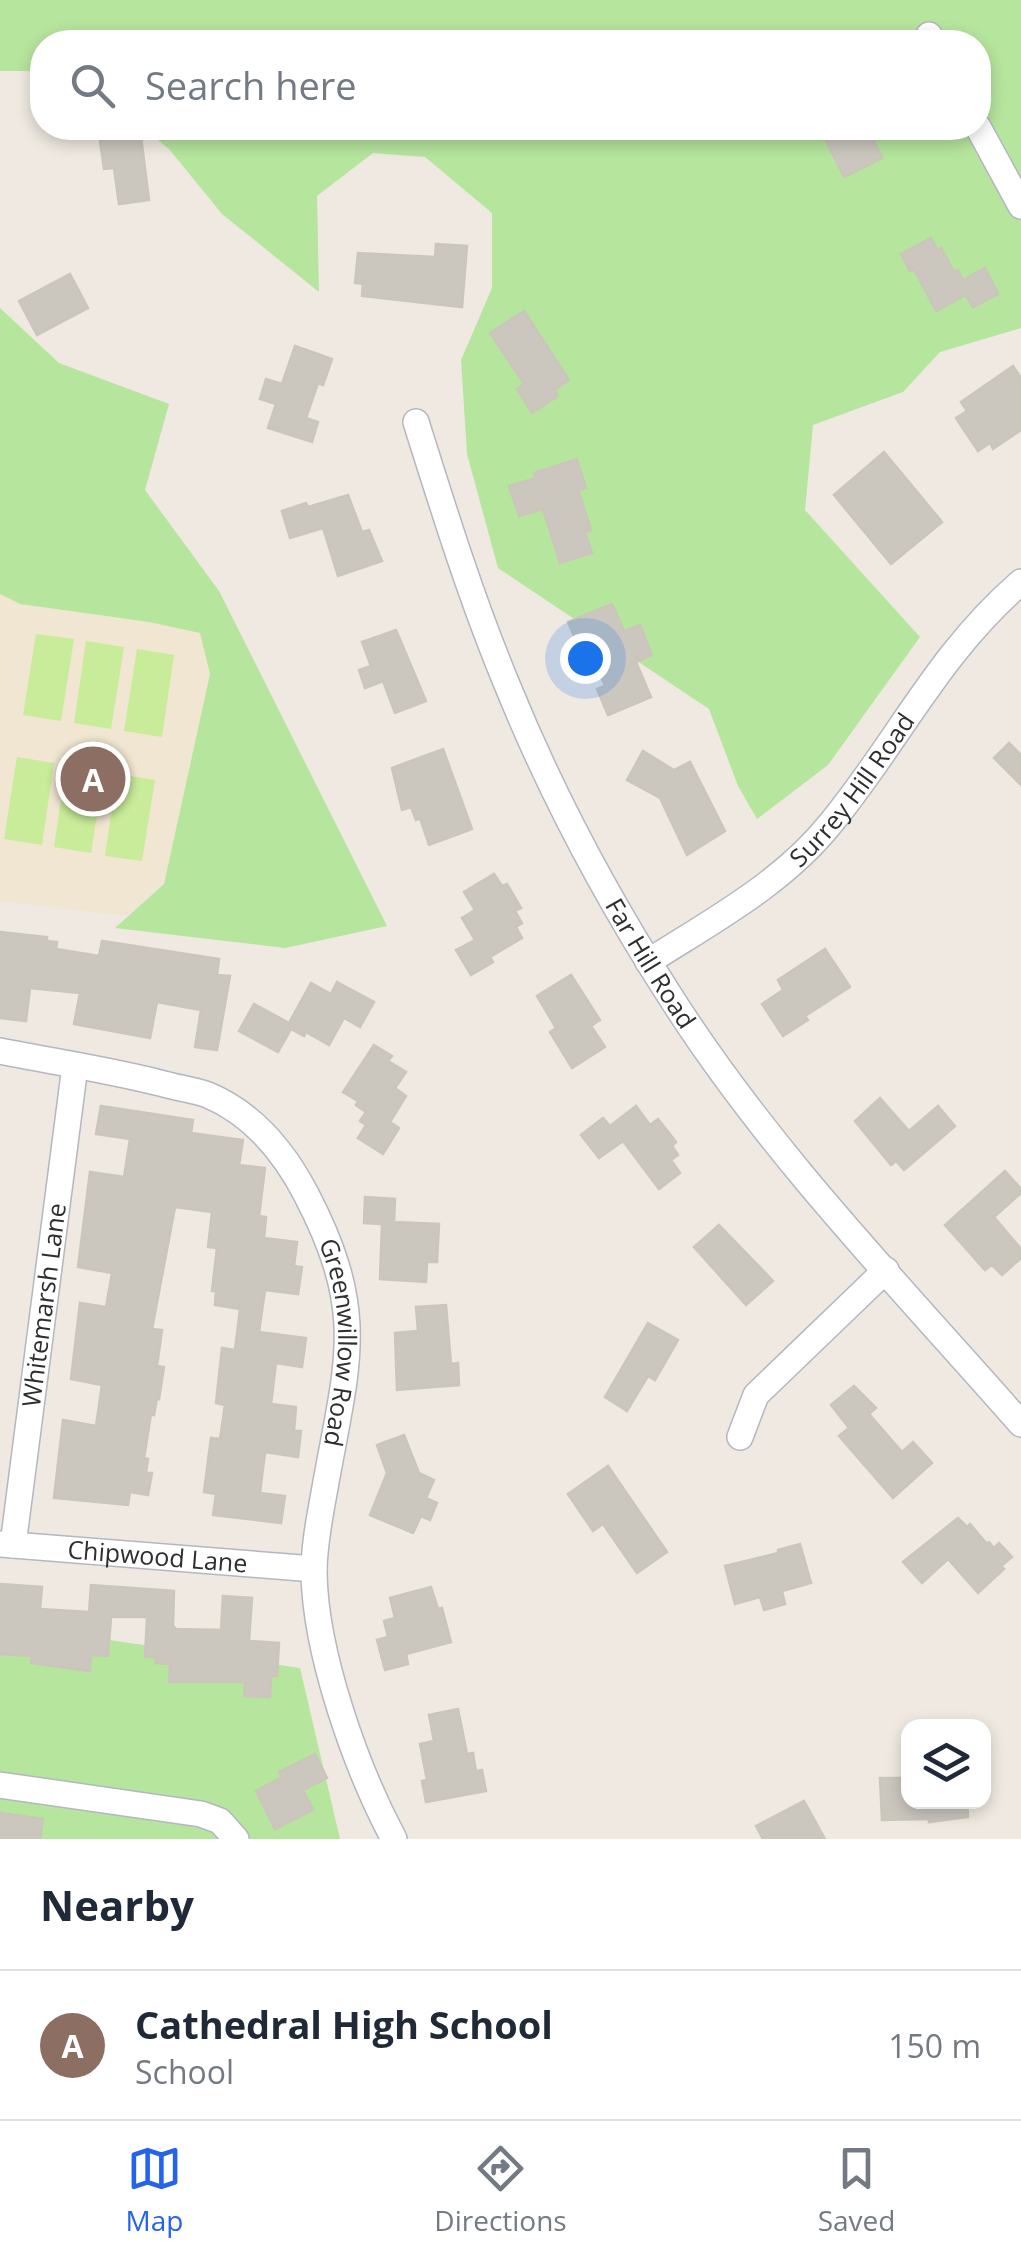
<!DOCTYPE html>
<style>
body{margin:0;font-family:"Open Sans",sans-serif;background:#f2f2f3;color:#1f2937}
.controls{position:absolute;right:30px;bottom:30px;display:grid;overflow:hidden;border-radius:20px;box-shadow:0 5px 15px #0003}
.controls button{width:90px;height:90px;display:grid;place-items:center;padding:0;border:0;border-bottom:2px solid #e0e1e3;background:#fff;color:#1f2937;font:50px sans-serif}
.you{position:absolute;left:585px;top:658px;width:35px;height:35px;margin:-25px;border:8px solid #fff;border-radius:50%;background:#1a73e8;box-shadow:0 0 0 15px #1a73e833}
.badge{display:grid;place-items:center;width:65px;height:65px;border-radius:50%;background:#2563eb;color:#fff;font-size:32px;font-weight:700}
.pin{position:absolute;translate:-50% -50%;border:5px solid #fff;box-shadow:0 2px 10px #0006}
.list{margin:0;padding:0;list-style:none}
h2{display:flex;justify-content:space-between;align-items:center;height:130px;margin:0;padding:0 40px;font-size:42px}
h2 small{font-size:32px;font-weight:400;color:#747a83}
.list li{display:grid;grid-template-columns:65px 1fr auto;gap:30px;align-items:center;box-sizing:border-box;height:150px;padding:0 40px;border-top:2px solid #e0e1e3}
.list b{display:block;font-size:38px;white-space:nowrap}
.list p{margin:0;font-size:32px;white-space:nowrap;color:#747a83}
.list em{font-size:32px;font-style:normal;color:#747a83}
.icon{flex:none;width:55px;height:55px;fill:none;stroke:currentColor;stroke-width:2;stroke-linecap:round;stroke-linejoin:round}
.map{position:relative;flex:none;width:1021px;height:1839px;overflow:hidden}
.search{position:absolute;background:#fff;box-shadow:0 5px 15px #0003;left:30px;right:30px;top:30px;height:110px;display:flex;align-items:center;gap:25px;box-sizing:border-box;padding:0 35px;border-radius:40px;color:#747a83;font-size:38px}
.sheet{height:280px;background:#fff}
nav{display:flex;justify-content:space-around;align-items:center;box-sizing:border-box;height:140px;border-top:2px solid #e0e1e3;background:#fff;font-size:28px;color:#747a83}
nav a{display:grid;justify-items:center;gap:5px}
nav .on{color:#2563eb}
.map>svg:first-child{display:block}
.education{fill:#f0e6d1}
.green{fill:#b6e59e}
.pitch{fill:#c9ec9a}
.building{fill:#cbc7bf;stroke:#cbc5ba;stroke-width:2.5}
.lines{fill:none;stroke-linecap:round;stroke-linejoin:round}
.street-casing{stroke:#b4b7c1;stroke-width:28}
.street{stroke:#fff;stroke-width:25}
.labels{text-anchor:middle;stroke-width:10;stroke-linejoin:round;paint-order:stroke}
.street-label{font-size:25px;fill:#2e2e2e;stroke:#fff}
</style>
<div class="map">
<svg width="1021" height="1839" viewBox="0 0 1021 1839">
<rect width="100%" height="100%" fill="#efe9e1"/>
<polygon class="education" points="0,594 20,604 149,622 200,633 210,674 164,884 126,916 0,901"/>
<g class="green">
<polygon points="0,0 1021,0 1021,328 940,352 903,392 813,425 805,510 920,637 828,765 757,819 738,786 709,709 498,568 467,454 461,360 492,288 492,213 425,157 373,153 317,196 319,292 222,214 169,149 143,128 978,128 978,42 42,42 42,75 32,71 0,71"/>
<polygon points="0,308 59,363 169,404 145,490 219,591 387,926 285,948 115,928 164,884 210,674 200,633 149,622 20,604 0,594"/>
<polygon points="0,1624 300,1668 340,1839 0,1839"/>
</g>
<g class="pitch">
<polygon points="36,634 74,639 61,721 23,715"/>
<polygon points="86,641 124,647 111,729 74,723"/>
<polygon points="137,649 174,655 162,737 124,731"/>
<polygon points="17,757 54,763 42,845 4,839"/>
<polygon points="66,765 104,771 91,853 54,847"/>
<polygon points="117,774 155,780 142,861 105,856"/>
</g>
<g class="building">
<polygon points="820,128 868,128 882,158 844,177"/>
<polygon points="140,129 149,200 119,204 114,168 104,169 99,134"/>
<polygon points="931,238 938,251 941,248 954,272 958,270 963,280 985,268 998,294 973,307 966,295 936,311 914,269 910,271 901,254"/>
<polygon points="436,244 467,246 462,307 362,296 363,284 355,283 358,253 435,257"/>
<polygon points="70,274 88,308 37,335 19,301"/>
<polygon points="524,311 569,380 554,390 558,396 532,413 517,389 524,384 490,333"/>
<polygon points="295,346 332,359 323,385 318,383 306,418 318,422 312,442 268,428 276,404 260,399 266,379 282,384"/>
<polygon points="1013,366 1021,378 1021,430 993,449 990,443 978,451 956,418 967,411 961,402"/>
<polygon points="884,452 942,522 891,564 834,495"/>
<polygon points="577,459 586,488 578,490 591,530 585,532 592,553 560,563 543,509 519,516 509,486 536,478 534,473"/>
<polygon points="348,495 362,532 369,530 382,561 338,576 323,528 290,538 282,511 306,503 308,507"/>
<polygon points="612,604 624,631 640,625 652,655 636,662 651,697 608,715 597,689 605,686 590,650 582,654 568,622"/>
<polygon points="396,630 426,701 395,713 383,681 365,688 359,670 371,666 362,642"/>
<polygon points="1009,743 1021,755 1021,785 994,758"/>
<polygon points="443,749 472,829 429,845 420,818 416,820 411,807 402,810 392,768"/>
<polygon points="643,751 674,770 690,762 725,831 687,855 660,798 627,780"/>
<polygon points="494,874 502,886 507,884 521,908 515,911 522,923 516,927 522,938 490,957 493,962 471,975 456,950 475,940 462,918 475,910 464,892"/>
<polygon points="0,932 47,937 47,941 57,942 56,949 99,956 102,941 219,959 217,975 230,976 217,1050 195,1047 201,1010 157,1002 150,1038 74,1024 80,993 30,988 26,1021 0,1018"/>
<polygon points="825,949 850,987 805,1016 808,1020 783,1036 762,1004 783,990 778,980"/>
<polygon points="571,975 600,1020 591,1026 605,1047 572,1068 550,1032 556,1028 537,996"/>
<polygon points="337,982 374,1002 360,1027 344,1018 329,1045 306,1032 304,1036 291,1029 278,1052 239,1031 254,1004 289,1023 311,983 331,994"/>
<polygon points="374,1045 392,1056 388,1061 406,1072 395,1088 406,1096 390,1122 399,1128 383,1154 358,1138 366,1125 360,1121 366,1112 356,1105 358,1101 343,1092"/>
<polygon points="880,1098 909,1131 938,1106 955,1126 904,1170 896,1161 891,1165 855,1121"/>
<polygon points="101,1106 193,1120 191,1133 243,1140 239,1165 265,1168 259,1216 266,1217 264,1238 297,1242 294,1266 302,1267 298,1294 265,1290 259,1332 306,1338 302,1367 276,1363 271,1404 296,1407 294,1431 301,1431 298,1457 265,1452 260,1493 285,1496 281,1523 213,1515 216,1494 204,1492 211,1438 220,1439 225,1405 216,1403 222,1348 235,1350 240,1309 215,1305 216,1291 212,1291 217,1248 208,1247 212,1212 175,1207 152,1329 162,1330 157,1366 164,1367 159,1399 157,1398 154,1415 151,1414 144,1458 148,1459 146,1473 152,1473 148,1495 130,1492 128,1505 54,1498 63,1420 96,1426 102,1385 71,1379 80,1303 106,1307 112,1273 78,1267 90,1172 124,1177 130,1139 96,1134"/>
<polygon points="636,1106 650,1125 658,1119 676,1142 672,1146 678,1155 671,1160 680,1173 659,1189 623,1141 599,1158 581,1135 603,1118 610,1126"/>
<polygon points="1005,1171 1021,1189 1021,1193 994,1217 1021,1249 1021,1258 1002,1275 992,1265 985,1270 945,1225"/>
<polygon points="365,1197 395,1199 394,1222 439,1224 437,1262 427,1262 426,1282 380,1279 382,1224 364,1223"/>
<polygon points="719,1225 773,1281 746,1305 694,1247"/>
<polygon points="446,1305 451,1364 458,1363 459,1385 397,1390 395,1333 418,1331 416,1307"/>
<polygon points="648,1323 678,1340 655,1380 648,1376 627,1411 605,1397"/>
<polygon points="854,1386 876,1408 869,1414 902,1452 913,1442 932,1463 893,1498 839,1436 849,1428 831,1405"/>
<polygon points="404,1435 419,1473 434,1480 426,1498 437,1503 430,1520 421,1516 413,1533 370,1515 387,1473 377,1445"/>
<polygon points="608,1466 667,1552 637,1573 603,1524 593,1531 568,1494"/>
<polygon points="958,1518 967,1527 970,1524 987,1544 989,1542 994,1548 999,1543 1012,1557 1001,1566 1004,1569 978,1593 948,1559 922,1583 903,1562"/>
<polygon points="800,1544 811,1583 782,1591 785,1604 764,1610 760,1597 735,1604 725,1566 778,1553 778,1550"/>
<polygon points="0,1584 42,1587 40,1609 89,1612 91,1585 174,1591 173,1626 176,1629 221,1630 223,1596 252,1598 249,1641 279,1643 277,1676 271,1676 270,1697 244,1696 245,1682 169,1682 170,1664 156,1663 156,1657 145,1657 147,1617 111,1617 108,1656 91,1655 90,1671 31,1663 32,1656 0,1654"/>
<polygon points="431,1587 438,1609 442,1608 451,1642 406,1654 408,1664 385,1670 377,1640 388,1637 384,1621 395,1618 390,1598"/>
<polygon points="458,1709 467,1754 473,1753 476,1771 482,1770 486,1791 426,1802 422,1781 427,1780 420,1744 434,1741 429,1715"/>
<polygon points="315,1754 327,1778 303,1790 313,1810 275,1829 256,1791 282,1777 279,1772"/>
<polygon points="880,1778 908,1778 908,1802 967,1802 968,1817 929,1822 929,1819 882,1820"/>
<polygon points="804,1801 825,1839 763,1839 756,1826"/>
<polygon points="0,1813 43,1819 40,1839 0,1839"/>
</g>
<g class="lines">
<g class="street-casing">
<g id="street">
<polyline points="929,35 933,42"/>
<polyline points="978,127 1021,206"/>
<path id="s1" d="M416 422C444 511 472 601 508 687 552 795 607 898 670 996 769 1152 900 1286 1021 1424"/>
<path id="s2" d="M648 962C712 921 782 884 831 823 899 740 937 655 1021 582"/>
<path id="s3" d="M0 1051C55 1062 110 1070 164 1084 178 1088 194 1090 208 1095 253 1114 285 1153 307 1196 367 1312 348 1360 326 1482 321 1511 314 1542 314 1572 315 1653 356 1768 394 1839"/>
<polyline points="740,1437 756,1395 886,1270"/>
<path id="s4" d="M0 1544 314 1569"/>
<path id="s5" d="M13 1545 75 1066"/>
<polyline points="0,1785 201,1814 220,1821 236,1839"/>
</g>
</g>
<use href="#street" class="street"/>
</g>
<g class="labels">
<g class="street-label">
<text dy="9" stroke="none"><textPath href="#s2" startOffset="270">Surrey Hill Road</textPath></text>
<text dy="9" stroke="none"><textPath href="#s1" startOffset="592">Far Hill Road</textPath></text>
<text dy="9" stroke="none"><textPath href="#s5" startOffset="242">Whitemarsh Lane</textPath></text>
<text dy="9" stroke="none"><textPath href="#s3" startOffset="510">Greenwillow Road</textPath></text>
<text dy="9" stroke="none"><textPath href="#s4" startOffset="158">Chipwood Lane</textPath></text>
</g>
</g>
</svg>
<div class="controls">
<button><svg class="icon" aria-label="layers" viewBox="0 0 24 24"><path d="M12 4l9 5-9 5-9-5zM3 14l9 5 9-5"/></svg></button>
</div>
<div class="you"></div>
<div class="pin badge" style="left:93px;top:779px;background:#8d6e63">A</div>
<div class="search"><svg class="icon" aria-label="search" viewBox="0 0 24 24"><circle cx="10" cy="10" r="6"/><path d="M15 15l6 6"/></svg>Search here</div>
</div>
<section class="sheet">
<h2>Nearby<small></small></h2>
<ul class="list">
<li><span class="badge" style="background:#8d6e63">A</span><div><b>Cathedral High School</b><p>School</p></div><em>150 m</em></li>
</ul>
</section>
<nav>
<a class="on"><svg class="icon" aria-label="map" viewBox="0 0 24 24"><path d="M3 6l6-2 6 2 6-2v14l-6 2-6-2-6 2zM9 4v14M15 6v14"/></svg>Map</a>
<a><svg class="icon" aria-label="directions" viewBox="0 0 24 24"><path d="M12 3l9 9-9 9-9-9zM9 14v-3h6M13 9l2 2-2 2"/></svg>Directions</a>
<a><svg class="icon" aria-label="saved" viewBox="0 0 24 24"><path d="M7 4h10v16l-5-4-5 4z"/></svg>Saved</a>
</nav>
